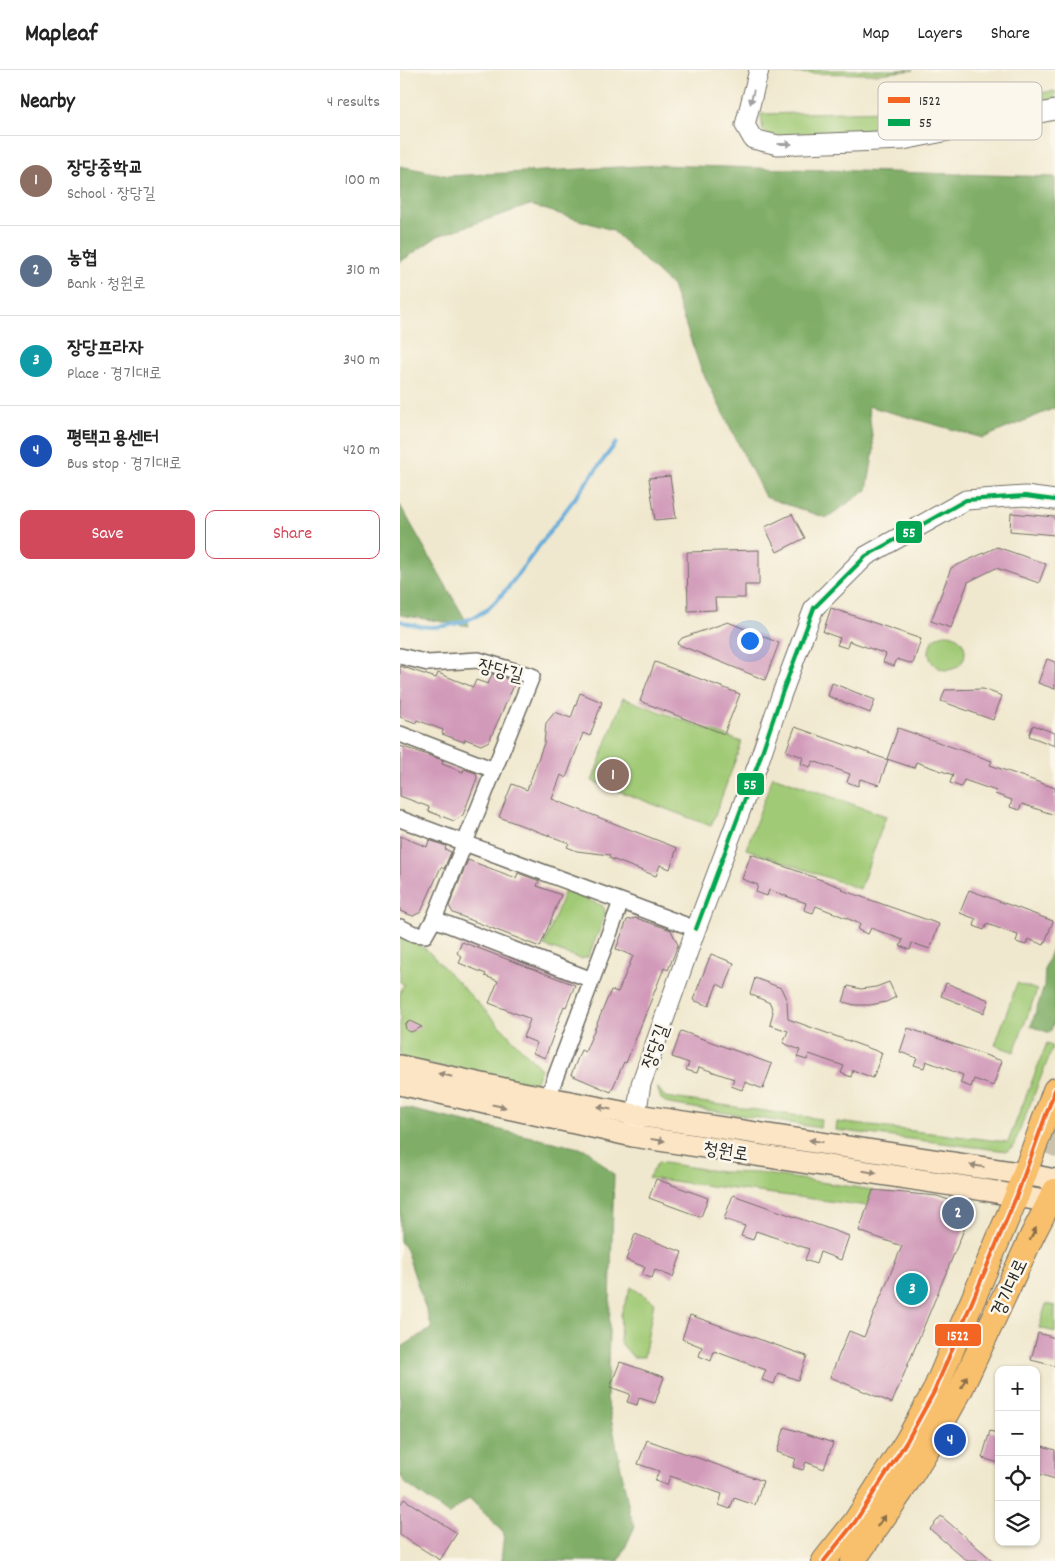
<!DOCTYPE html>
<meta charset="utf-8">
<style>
body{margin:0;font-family:Dekko,"Poor Story",sans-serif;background:#f2f2f2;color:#222}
.controls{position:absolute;right:15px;bottom:15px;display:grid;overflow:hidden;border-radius:10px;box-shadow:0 1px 4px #0004}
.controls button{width:45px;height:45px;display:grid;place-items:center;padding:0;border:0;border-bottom:1px solid #e0e0e0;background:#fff;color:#222;font:25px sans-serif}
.you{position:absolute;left:349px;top:570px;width:18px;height:18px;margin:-12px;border:4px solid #fff;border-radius:50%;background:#1a73e8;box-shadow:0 0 0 8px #1a73e833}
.badge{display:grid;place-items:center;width:32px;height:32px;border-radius:50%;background:#d1495b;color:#fff;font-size:16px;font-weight:700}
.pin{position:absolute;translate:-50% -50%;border:2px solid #fff;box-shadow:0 1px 5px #0006}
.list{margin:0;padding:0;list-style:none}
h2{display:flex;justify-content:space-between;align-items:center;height:65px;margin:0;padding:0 20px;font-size:21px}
h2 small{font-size:16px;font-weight:400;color:#767676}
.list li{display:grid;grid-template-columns:32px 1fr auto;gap:15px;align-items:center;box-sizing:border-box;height:90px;padding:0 20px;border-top:1px solid #e0e0e0}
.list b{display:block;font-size:19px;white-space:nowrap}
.list p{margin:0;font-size:16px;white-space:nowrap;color:#767676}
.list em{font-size:16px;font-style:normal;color:#767676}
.actions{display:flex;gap:10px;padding:15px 20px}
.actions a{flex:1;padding:11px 0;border:1px solid #d1495b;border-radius:10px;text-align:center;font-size:18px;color:#d1495b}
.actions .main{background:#d1495b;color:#fff}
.icon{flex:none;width:28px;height:28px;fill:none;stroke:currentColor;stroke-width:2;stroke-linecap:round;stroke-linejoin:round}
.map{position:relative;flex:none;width:655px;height:1491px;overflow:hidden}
header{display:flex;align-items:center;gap:30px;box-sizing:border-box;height:70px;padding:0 25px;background:#fff;border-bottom:1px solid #e0e0e0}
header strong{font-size:24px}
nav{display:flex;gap:28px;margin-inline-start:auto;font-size:18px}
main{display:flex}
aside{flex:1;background:#fff}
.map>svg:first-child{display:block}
.green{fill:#a1ca76;stroke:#667a50}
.forest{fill:#80ae67;stroke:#566c49}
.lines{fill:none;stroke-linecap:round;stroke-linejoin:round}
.stream{stroke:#63abda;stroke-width:4}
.building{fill:#d19ab9}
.primary-tunnel{stroke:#c9c2ad;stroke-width:24;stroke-dasharray:24 12;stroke-linecap:butt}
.minor-casing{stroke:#706d64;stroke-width:18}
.tertiary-casing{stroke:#706d64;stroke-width:21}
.secondary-casing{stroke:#706d64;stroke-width:24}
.primary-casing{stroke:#706d64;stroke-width:26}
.minor{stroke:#fff;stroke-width:15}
.tertiary{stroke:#fff;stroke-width:19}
.secondary{stroke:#fce5c4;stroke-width:21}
.primary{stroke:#f8bf6c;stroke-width:24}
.bus-1-casing{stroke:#fbf7ec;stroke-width:8}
.bus-2-casing{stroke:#fbf7ec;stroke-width:8}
.bus-1{stroke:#f26522;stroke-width:4}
.bus-2{stroke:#00a651;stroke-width:4}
.oneway{fill:#a0a0a0}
.oneway2{fill:#948878}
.oneway3{fill:#876e48}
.labels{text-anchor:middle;stroke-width:5;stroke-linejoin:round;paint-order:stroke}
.street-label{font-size:19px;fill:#2b2b2b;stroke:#fbf7ec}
.key{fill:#fbf7ec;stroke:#bdbab2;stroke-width:1}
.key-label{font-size:14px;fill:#2b2b2b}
.line-badge{stroke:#fbf7ec;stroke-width:2}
.badge-label{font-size:14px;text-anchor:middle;font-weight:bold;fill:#fff}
</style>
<header>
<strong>Mapleaf</strong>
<nav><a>Map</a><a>Layers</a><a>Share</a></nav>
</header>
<main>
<aside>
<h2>Nearby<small>4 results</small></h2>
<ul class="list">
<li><span class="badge" style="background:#8d6e63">1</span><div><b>장당중학교</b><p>School · 장당길</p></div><em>100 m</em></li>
<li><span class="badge" style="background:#5c6f8a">2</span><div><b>농협</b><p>Bank · 청원로</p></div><em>310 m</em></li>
<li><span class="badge" style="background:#0f9aa8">3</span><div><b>장당프라자</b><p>Place · 경기대로</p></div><em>340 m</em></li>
<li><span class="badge" style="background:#1a4fb4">4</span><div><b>평택고용센터</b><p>Bus stop · 경기대로</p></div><em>420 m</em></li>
</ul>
<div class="actions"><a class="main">Save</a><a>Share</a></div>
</aside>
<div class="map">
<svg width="655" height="1491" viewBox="0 0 655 1491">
<rect width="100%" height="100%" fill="#fbf7ec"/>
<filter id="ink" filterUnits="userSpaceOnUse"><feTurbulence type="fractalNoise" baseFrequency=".02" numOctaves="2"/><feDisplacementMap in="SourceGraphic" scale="10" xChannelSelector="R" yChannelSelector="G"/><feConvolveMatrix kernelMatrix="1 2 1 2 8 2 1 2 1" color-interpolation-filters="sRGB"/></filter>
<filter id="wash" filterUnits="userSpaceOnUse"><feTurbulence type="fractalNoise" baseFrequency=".0096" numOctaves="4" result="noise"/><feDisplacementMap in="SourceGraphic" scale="20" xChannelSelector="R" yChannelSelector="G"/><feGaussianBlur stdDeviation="1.12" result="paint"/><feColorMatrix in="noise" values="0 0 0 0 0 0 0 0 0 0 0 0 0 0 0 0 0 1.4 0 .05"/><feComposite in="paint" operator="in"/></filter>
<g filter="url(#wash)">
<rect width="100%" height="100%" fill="#f0e8ce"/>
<g class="green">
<polygon points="374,0 513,0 477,4 372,3"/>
<polygon points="655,21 655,32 498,65 375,69 363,61 361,44 490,41"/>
<circle cx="547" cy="582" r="18"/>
<polygon points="223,628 342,672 311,756 192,711"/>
<polygon points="373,706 486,746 460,819 346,779"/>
<polygon points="165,820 203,836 206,844 188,887 181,889 144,876"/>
<polygon points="0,864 27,880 141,999 134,1016 0,988 0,923 4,914 0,912"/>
<polygon points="617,913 637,920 614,982 595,975"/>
<polygon points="647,973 653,977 613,1077 607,1081 436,1060 437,1052 608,1072"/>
<polygon points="257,1017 265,1027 421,1049 420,1058 269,1034 261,1029"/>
<polygon points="258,1092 322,1102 359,1103 473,1120 468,1136 248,1108"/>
<polygon points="231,1217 254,1232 244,1287 233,1287 220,1272 221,1244"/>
<polygon points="646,1234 655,1236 655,1262 639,1258"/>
</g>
<g class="forest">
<polygon points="258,95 655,107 655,338 583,368 468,336 474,380 467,420 426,448 365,427 301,299 272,216 212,160 130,135 38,166 0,192 0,96 49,106"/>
<polygon points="0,435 69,556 0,545"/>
<polygon points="655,870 655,949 650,963 631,956 644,917 645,897"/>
<polygon points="0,1037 188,1080 214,1105 207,1328 230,1444 235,1456 219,1491 101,1491 104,1463 69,1428 49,1445 5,1413 0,1404 0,1278 32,1258 6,1180 0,1171"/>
</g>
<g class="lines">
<path class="stream" d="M0 551C29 562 59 557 85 541 93 535 100 526 107 519L216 373"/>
</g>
<g id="blocks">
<g class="building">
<polygon points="270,406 276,448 255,450 249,408"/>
<polygon points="611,443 655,447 655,465 610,461"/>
<polygon points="392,444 405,468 377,482 365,457"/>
<polygon points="597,477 646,494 639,513 596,498 568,512 551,558 531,551 551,498"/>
<polygon points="359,480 359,515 345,515 345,528 315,528 316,540 288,541 287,482"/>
<polygon points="431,538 521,569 513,594 497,589 494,596 483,592 486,584 449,571 447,578 437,575 440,568 423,562"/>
<polygon points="328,552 379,573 365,610 277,574 282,568"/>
<polygon points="647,589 655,592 655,619 638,613"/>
<polygon points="255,592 340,624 324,664 240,631"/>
<polygon points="0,596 36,608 38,603 73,617 76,610 88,614 92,604 116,611 89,671 81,675 65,669 64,672 42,664 43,660 17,650 16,653 0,647"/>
<polygon points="432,613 475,630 470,643 428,626"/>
<polygon points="583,619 602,626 593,650 541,631 545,620"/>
<polygon points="180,623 202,632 190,666 183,663 166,708 161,705 152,729 277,778 270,799 260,795 256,806 209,788 210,785 177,781 167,777 169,773 99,747 112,714 127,720 144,673 146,653 155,642 171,648"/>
<polygon points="633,655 655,663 655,676 629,666"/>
<polygon points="395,657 488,690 479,715 460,709 458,716 447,712 450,704 413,691 410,697 401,694 403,687 386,681"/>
<polygon points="498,658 592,691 590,695 655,718 655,745 622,734 619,740 610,737 612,730 595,724 596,721 564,710 561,717 550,713 553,705 516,692 514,698 487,689"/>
<polygon points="0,676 43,690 42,694 63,702 64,699 76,703 77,708 63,745 54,751 28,741 29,737 0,726"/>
<polygon points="0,766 27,777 29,770 46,776 45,779 51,782 44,799 41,797 21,842 13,846 0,841"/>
<polygon points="351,784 443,818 442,820 539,854 530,879 512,873 510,880 500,876 503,870 471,858 468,864 458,860 460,854 444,847 416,836 413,843 404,840 406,833 369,820 367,826 356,822 358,815 342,809"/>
<polygon points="68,790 116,808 118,803 139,811 137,816 161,825 140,877 53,843 49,836"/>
<polygon points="569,820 653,851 644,875 628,869 626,875 616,872 618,865 587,854 584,860 574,856 576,849 560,843"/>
<polygon points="236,848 271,860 278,875 268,900 264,898 226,993 224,992 211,1022 171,1005 181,980 185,982 211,920 218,922 233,886 216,879 227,850"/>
<polygon points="62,872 175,915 166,937 164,936 145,988 133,983 137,973 123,967 130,950 128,948 89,933 98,911 85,906 86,904 59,893 62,887 57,883"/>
<polygon points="311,884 334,893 325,918 317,914 309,936 293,930"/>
<polygon points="355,908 381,918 387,931 388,949 482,983 473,1008 453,1000 451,1007 441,1003 444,996 409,984 407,990 397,987 400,980 383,973 388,961 370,955 373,942 370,933 350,924"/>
<polygon points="489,912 496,927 486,932 470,935 455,935 443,932 448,916 461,919 476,917"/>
<polygon points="546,913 589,930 584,943 541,926"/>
<polygon points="10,951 22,957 11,962 6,960 5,954"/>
<polygon points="508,958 602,991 593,1016 574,1009 571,1017 560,1013 563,1005 526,991 524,998 514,995 517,988 500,982"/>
<polygon points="281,961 372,994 363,1019 345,1012 342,1020 331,1016 334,1009 299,997 297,1003 286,1000 289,993 272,987"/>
<polygon points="256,1109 308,1128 301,1147 249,1128"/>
<polygon points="473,1120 537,1126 573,1138 492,1333 430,1307 449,1261 464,1267 502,1176 459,1161"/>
<polygon points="333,1125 449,1166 441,1190 420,1182 416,1194 405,1190 409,1179 356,1161 353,1170 341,1166 345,1156 324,1149"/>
<polygon points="235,1164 282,1182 273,1207 255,1200 252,1208 242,1205 245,1197 226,1190"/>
<polygon points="290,1245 407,1286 398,1310 378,1303 374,1314 362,1310 366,1300 314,1281 311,1291 299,1286 302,1277 282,1269"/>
<polygon points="638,1263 655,1268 655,1296 631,1290"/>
<polygon points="220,1292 264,1307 255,1333 239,1328 237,1335 227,1332 230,1324 210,1317"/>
<polygon points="385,1357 433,1373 424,1399 406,1392 403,1400 393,1397 396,1389 377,1382"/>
<polygon points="590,1361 599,1364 599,1393 582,1388"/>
<polygon points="247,1370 363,1411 355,1435 334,1428 330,1439 319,1435 322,1424 270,1406 267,1415 255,1411 259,1401 238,1394"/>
<polygon points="636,1374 655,1380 655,1409 636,1403"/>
<polygon points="4,1429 57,1463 40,1490 0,1465 0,1435"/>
<polygon points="541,1446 593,1491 567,1491 530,1459"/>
</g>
</g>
</g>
<g filter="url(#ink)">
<use href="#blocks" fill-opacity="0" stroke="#706d64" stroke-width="1"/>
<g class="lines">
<polyline class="primary-tunnel" points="631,1116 655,1060"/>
<g class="minor-casing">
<g id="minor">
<polyline points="0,586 28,593 78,590 132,606 34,849 25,865 14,864 0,857"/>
<polyline points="0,664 94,700"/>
<polyline points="0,749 296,859"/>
<polyline points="34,849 192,910"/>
<polyline points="148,1027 221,832"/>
</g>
</g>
<g class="tertiary-casing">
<g id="tertiary">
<polyline points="359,0 345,55 353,69 378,75 503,70 655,40"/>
<polyline points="234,1058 241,1014 296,859 358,694 381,626 414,538 466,486 566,430 625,426 655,430"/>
</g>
</g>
<g class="secondary-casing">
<g id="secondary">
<polyline points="0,996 118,1022 237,1045 625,1104 655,1110"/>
<polyline points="0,1014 233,1066 585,1120 655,1133"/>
</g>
</g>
<g class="primary-casing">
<g id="primary">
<polyline points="424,1491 455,1452 507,1371 534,1322 617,1125 655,1020"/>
<polyline points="453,1491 501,1422 534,1368 560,1321 632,1166 655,1121"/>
</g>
</g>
<use href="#minor" class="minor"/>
<use href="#tertiary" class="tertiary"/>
<use href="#secondary" class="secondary"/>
<use href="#primary" class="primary"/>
<g class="bus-1-casing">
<polyline id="bus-1" points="424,1491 455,1452 507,1371 534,1322 617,1125 655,1020"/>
</g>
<g class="bus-2-casing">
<polyline id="bus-2" points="296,859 358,694 381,626 414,538 466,486 566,430 625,426 655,430"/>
</g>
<use href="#bus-1" class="bus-1"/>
<use href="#bus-2" class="bus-2"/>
</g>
<defs><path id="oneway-solid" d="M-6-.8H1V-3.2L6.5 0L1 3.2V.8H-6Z" transform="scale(1.25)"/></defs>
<g class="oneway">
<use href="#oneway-solid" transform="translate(352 27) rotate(104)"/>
<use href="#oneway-solid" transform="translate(385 74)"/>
</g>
<g class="oneway2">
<use href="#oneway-solid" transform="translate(45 1005) rotate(-167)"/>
<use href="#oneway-solid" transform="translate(99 1036) rotate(12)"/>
<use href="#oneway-solid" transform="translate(204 1038) rotate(-169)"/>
<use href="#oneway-solid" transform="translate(258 1070) rotate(8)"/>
<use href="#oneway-solid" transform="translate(416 1071) rotate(-171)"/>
<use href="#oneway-solid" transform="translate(577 1096) rotate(-171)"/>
<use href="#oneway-solid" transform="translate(470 1102) rotate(9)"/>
</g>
<g class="oneway3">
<use href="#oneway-solid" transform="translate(633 1164) rotate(-63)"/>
<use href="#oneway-solid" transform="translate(564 1312) rotate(-65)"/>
<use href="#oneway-solid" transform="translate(481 1451) rotate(-55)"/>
</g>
</g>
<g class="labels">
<g class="street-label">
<text transform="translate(101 599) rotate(14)" y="7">장당길</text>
<text transform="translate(254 976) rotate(-70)" y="7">장당길</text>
<text transform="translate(326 1080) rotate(9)" y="7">청원로</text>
<text transform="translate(608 1217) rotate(-65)" y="7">경기대로</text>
</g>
</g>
<rect x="478" y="12" width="164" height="58" rx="8" class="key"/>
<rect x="488" y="27" width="22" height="6" fill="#f26522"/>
<rect x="488" y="49" width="22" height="7" fill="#00a651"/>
<g class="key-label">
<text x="519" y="35">1522</text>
<text x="519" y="57">55</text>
</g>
<g class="line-badge">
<rect x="495" y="450" width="28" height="24" rx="5" fill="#00a651"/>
<rect x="336" y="702" width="29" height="24" rx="5" fill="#00a651"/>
<rect x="534" y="1253" width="48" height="24" rx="5" fill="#f26522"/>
</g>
<g class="badge-label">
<text x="509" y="467">55</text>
<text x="350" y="719">55</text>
<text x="558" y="1270">1522</text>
</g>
</svg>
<div class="controls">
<button>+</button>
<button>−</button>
<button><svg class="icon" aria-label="locate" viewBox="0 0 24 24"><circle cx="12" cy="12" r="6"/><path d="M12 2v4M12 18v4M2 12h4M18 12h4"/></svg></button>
<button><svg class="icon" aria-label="layers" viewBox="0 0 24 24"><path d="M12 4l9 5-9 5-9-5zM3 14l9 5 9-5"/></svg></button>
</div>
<div class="you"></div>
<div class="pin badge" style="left:213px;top:705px;background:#8d6e63">1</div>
<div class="pin badge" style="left:558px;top:1143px;background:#5c6f8a">2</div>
<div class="pin badge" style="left:512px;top:1219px;background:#0f9aa8">3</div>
<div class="pin badge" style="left:550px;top:1370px;background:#1a4fb4">4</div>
</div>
</main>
